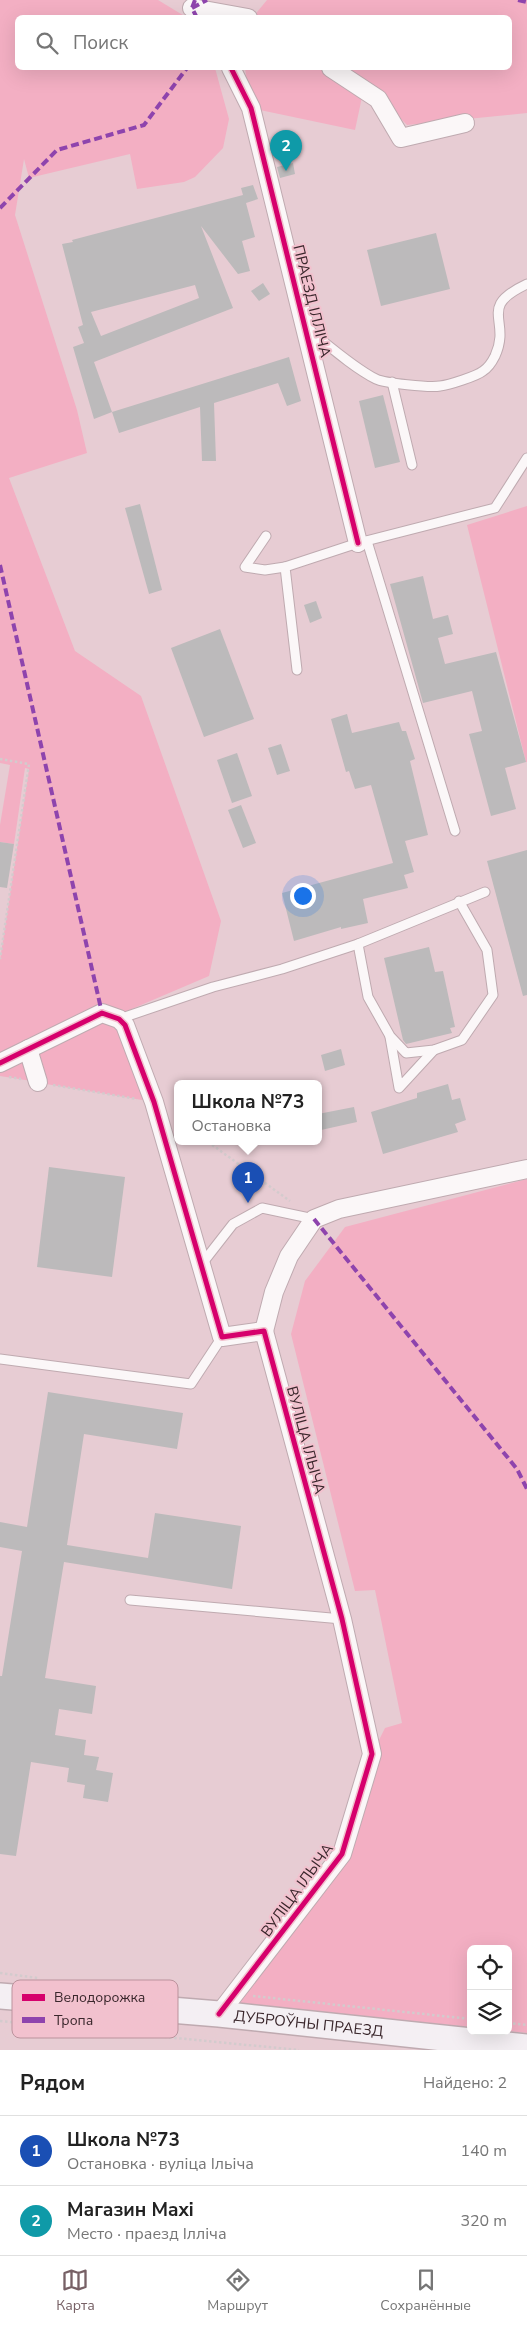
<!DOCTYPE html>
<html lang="ru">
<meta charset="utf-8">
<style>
body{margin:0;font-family:"Nunito Sans",sans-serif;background:#f6f6f6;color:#222}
.controls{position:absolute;right:15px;bottom:15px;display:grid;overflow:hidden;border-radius:8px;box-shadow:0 5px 20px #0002}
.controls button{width:45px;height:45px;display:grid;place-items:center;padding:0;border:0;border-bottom:1px solid #e0e0e0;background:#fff;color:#222;font:25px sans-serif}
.you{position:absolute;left:302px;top:895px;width:18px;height:18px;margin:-12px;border:4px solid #fff;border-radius:50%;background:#1a73e8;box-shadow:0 0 0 8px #1a73e833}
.badge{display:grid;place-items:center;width:32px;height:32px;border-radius:50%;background:#776166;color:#fff;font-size:16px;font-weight:700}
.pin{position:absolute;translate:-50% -41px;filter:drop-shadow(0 1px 2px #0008)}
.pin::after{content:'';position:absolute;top:26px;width:18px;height:15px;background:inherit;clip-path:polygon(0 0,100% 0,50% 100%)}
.popup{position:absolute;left:174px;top:1080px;width:148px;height:65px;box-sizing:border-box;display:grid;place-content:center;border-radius:8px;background:#fff;filter:drop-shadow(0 1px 4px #0005);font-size:16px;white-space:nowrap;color:#767676}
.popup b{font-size:19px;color:#222}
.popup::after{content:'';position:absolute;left:50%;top:100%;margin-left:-10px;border:10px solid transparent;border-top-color:#fff}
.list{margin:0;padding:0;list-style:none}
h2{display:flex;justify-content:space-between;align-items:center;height:65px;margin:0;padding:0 20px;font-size:21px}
h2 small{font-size:16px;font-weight:400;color:#767676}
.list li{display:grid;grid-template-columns:32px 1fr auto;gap:15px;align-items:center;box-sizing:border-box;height:70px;padding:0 20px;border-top:1px solid #e0e0e0}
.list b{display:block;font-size:19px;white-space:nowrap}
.list p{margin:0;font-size:16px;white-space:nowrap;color:#767676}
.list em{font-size:16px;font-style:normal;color:#767676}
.icon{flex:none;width:28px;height:28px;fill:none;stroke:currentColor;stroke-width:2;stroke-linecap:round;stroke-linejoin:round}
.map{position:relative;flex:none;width:527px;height:2050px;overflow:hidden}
.search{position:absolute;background:#fff;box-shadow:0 5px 20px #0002;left:15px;right:15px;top:15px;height:55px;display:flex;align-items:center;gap:12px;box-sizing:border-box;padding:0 18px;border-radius:8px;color:#767676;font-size:19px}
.sheet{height:205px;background:#fff}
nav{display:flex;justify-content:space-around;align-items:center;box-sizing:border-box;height:70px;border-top:1px solid #e0e0e0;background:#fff;font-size:14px;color:#767676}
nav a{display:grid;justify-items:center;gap:2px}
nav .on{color:#776166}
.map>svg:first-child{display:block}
.green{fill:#f3afc3}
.building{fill:#bcbabb;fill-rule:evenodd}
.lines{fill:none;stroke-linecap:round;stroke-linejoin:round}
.lane-casing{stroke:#bfaab0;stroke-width:11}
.street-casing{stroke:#bfaab0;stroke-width:20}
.secondary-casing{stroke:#bfaab0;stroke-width:28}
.path{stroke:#d3cbcd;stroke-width:2.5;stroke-dasharray:2.5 2.5;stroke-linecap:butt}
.lane{stroke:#fbf7f8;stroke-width:9}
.street{stroke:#fbf7f8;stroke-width:18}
.secondary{stroke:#f4eff3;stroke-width:25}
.quiet{stroke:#8e44ad;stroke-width:4;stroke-dasharray:8 4;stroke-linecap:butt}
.cycleway-casing{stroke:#f2c1ce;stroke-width:8}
.cycleway{stroke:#d6006c;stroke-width:5}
.labels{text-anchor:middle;stroke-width:4;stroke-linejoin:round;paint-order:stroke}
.street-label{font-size:15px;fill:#3a272c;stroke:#f2c1ce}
.key{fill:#f2c1ce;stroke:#bb939d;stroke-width:1}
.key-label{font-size:14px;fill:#3a272c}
</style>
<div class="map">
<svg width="527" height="2050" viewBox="0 0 527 2050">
<rect width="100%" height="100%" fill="#e7ccd3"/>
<g class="green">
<polygon points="0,0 158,0 186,17 18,18 18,68 215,68 229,119 223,148 195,177 184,182 137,189 130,154 29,178 24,159 15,215 77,410 87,453 9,478 75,651 141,696 221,921 209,976 120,1014 0,1056 0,960 29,769 25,768 14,844 0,842 0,825 10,765 0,763"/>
<polygon points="267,0 527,0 527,113 407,125 365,83 355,130 251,108 245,68 510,68 510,18 253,17"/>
<polygon points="527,506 527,762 526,762 467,525"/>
<polygon points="102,1013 119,1019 154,1102 46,1084 35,1046"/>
<polygon points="24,1056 38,1082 0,1076 0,1063"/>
<polygon points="527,1179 527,2033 508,2031 508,1949 471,1949 471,2027 237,2004 342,1854 372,1754 385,1728 402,1723 375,1590 355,1591 291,1334 305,1281 345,1227"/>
</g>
<g class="building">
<polygon points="293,163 295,174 280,178 277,167"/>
<path d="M253 185 258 199 246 203 255 237 242 241 250 271 238 274 201 226 233 308 94 362 112 412 94 419 73 347 84 343 78 327 83 325 62 244 73 242 72 240 243 195 241 188ZM195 285 199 298 101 336 91 312Z"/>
<polygon points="436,233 450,289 381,306 367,250"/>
<polygon points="263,283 270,294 259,301 251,291"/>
<polygon points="289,357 301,401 287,406 278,383 214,403 216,461 202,461 200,407 119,433 112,412"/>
<polygon points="383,395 400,462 375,468 359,401"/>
<polygon points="140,504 162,590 149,594 125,508"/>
<polygon points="423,576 433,619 448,615 453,634 438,638 445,664 496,652 526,762 505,768 516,809 491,816 469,734 482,731 472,691 423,703 390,584"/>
<polygon points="316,601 322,618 310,623 304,605"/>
<polygon points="220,629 254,719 204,737 171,648"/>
<polygon points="347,714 352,733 399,722 402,731 406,731 415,759 410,761 428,835 405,841 414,872 404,875 408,888 363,899 368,923 341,929 341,927 294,941 282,893 393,863 371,785 355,789 349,771 346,772 331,719"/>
<polygon points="281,744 290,771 277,775 268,748"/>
<polygon points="237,753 252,796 232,803 217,760"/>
<polygon points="241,805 256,843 243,848 228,810"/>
<polygon points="0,842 14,844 7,888 0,887"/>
<polygon points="527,850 527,995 523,996 487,861"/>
<polygon points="429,947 435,972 443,971 455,1027 450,1028 452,1033 406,1044 403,1040 384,958"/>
<polygon points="341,1049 345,1065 325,1071 321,1055"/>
<polygon points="448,1084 452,1100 460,1098 466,1120 455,1124 458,1132 383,1154 371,1112 417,1098 417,1093"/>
<polygon points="354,1107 357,1122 321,1130 318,1114"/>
<polygon points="49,1167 125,1177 112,1277 37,1267"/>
<polygon points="48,1392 183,1413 177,1449 84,1434 67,1545 148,1558 155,1513 241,1526 232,1589 64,1562 45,1678 96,1686 92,1714 59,1709 55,1735 86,1740 84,1755 99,1757 96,1770 113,1773 108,1802 83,1798 85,1785 67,1782 69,1768 31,1762 16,1856 0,1854 0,1676 2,1676 22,1551 0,1547 0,1522 27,1527"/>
</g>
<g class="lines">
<g class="lane-casing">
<g id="lane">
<path d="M308 329C328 345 354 368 376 379 384 383 430 388 440 386 449 385 477 376 483 371 488 368 493 360 495 356 512 319 476 308 527 284"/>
<polyline points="392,382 412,465"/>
<polyline points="266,536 245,567 265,570 285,567"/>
<polyline points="367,541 455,831"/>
<polyline points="297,670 285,567 358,543 495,508 527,458"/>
<polyline points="358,944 368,997 390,1036 406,1053 434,1050 462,1040 493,995 487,950 459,901"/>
<polyline points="119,1019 213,987 282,969 358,944 485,892"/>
<polyline points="390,1037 399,1088 434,1050"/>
<polyline points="201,1265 233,1224 262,1208 314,1219"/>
<polyline points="0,1359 191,1384 222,1337"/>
<polyline points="130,1600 342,1619"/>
</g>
</g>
<g class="street-casing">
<g id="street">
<polyline points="192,8 248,18"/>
<polyline points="231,68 251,108 358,543"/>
<polyline points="331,68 378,99 401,138 465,123"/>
<polyline points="28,1049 38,1082"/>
<polyline points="0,1063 102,1013 119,1019 125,1025 154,1102 222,1337 264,1331 342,1619 372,1754 342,1854 219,2014"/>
<polyline points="264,1331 274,1292 289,1256 314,1219 339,1209 527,1169"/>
</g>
</g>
<g class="secondary-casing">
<g id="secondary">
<path id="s1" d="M0 1996 219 2014 527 2047"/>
</g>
</g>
<g class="path">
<polyline points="0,759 29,764 0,959"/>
<polyline points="9,1077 21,1079"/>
<polyline points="53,1085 137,1099"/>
<polyline points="208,1142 290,1201"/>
<polyline points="0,1973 38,1978"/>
<polyline points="253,1996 471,2019"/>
<polyline points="0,2021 299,2050"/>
<polyline points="508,2023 527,2025"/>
</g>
<use href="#lane" class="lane"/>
<use href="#street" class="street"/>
<use href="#secondary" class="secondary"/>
<g class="quiet">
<polyline points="195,0 192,8 197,18"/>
<polyline points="518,0 527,2"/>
<polyline points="192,8 207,0"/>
<polyline points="0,208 57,150 144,125 187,68"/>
<polyline points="0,565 102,1013"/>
<polyline points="314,1219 517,1469 527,1489"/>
</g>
<g class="cycleway-casing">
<g id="cycleway">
<polyline points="231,68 251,108 358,543"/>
<polyline points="0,1063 102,1013 119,1019 125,1025 154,1102 222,1337 264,1331 342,1619 372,1754 342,1854 219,2014"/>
</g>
</g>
<use href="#cycleway" class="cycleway"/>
</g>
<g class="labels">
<g class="street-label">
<text transform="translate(312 301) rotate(76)" y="5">ПРАЕЗД ІЛЛІЧА</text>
<text transform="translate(306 1440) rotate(75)" y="5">ВУЛІЦА ІЛЬІЧА</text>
<text transform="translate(297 1890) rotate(-54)" y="5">ВУЛІЦА ІЛЬІЧА</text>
<text dy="5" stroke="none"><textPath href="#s1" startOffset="310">ДУБРОЎНЫ ПРАЕЗД</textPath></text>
</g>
</g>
<rect x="12" y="1980" width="166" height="58" rx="8" class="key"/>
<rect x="22" y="1994" width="23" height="7" fill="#d6006c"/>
<rect x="22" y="2017" width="23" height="6" fill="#8e44ad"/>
<g class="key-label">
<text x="54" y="2002">Велодорожка</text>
<text x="54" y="2025">Тропа</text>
</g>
</svg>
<div class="controls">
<button><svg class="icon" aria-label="locate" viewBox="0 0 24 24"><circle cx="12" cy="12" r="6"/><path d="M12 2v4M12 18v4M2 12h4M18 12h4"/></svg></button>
<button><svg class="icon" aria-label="layers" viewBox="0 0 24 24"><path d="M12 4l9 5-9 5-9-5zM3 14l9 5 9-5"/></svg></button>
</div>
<div class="you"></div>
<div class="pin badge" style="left:248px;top:1203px;background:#1a4fb4">1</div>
<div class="popup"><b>Школа №73</b>Остановка</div>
<div class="pin badge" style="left:286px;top:171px;background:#0f9aa8">2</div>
<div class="search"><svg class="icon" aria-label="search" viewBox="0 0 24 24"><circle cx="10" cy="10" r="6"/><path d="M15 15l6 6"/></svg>Поиск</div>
</div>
<section class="sheet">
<h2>Рядом<small>Найдено: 2</small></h2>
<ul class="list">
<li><span class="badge" style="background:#1a4fb4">1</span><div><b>Школа №73</b><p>Остановка · вуліца Ільіча</p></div><em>140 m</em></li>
<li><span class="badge" style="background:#0f9aa8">2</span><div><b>Магазин Maxi</b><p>Место · праезд Ілліча</p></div><em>320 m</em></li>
</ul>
</section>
<nav>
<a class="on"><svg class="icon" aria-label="map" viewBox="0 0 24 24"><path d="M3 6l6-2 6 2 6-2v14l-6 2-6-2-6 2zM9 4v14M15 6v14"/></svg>Карта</a>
<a><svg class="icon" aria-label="directions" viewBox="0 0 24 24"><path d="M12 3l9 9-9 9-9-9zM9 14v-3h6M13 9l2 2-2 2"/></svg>Маршрут</a>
<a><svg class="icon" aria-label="saved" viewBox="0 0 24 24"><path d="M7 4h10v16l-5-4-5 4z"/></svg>Сохранённые</a>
</nav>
